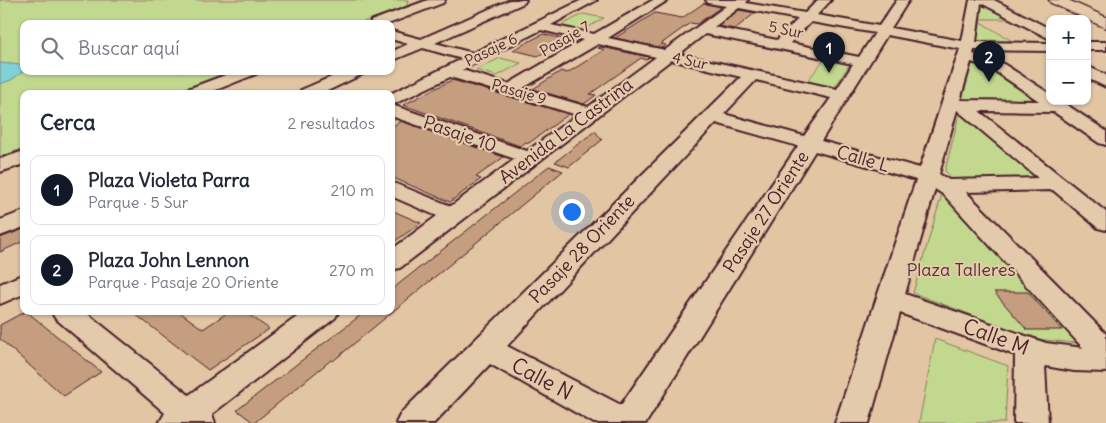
<!DOCTYPE html>
<html lang="es">
<meta charset="utf-8">
<style>
body{margin:0;font-family:Delius,sans-serif;background:#f6f6f7;color:#1f2937}
.controls{position:absolute;right:15px;top:15px;display:grid;overflow:hidden;border-radius:10px;box-shadow:0 1px 4px #0004}
.controls button{width:45px;height:45px;display:grid;place-items:center;padding:0;border:0;border-bottom:1px solid #e0e1e3;background:#fff;color:#1f2937;font:25px sans-serif}
.you{position:absolute;left:571px;top:211px;width:18px;height:18px;margin:-12px;border:4px solid #fff;border-radius:50%;background:#1a73e8;box-shadow:0 0 0 8px #1a73e833}
.badge{display:grid;place-items:center;width:32px;height:32px;border-radius:50%;background:#111827;color:#fff;font-size:16px;font-weight:700}
.pin{position:absolute;translate:-50% -41px;filter:drop-shadow(0 1px 2px #0008)}
.pin::after{content:'';position:absolute;top:26px;width:18px;height:15px;background:inherit;clip-path:polygon(0 0,100% 0,50% 100%)}
.list{margin:0;padding:0;list-style:none}
h2{display:flex;justify-content:space-between;align-items:center;height:65px;margin:0;padding:0 20px;font-size:21px}
h2 small{font-size:16px;font-weight:400;color:#747a83}
.list li{display:grid;grid-template-columns:32px 1fr auto;gap:15px;align-items:center;box-sizing:border-box;height:70px;margin:0 10px 10px;padding:0 10px;border:1px solid #e0e1e3;border-radius:10px}
.list b{display:block;font-size:19px;white-space:nowrap}
.list p{margin:0;font-size:16px;white-space:nowrap;color:#747a83}
.list em{font-size:16px;font-style:normal;color:#747a83}
.icon{flex:none;width:28px;height:28px;fill:none;stroke:currentColor;stroke-width:2;stroke-linecap:round;stroke-linejoin:round}
.map{position:relative;flex:none;width:1106px;height:423px;overflow:hidden}
.search{position:absolute;background:#fff;box-shadow:0 1px 4px #0004;left:20px;top:20px;width:375px;height:55px;display:flex;align-items:center;gap:12px;box-sizing:border-box;padding:0 18px;border-radius:10px;color:#747a83;font-size:19px}
.panel{position:absolute;background:#fff;box-shadow:0 1px 4px #0004;left:20px;top:90px;width:375px;height:225px;border-radius:10px}
.map>svg:first-child{display:block}
.green{fill:#c1d88e;stroke:#867c5c}
.water{fill:#80d2d6;stroke:#6a8a92}
.building{fill:#c59d7f;stroke:#4a1f2b}
.lines{fill:none;stroke-linecap:round;stroke-linejoin:round}
.minor-casing{stroke:#4a1f2b;stroke-width:4}
.major-casing{stroke:#4a1f2b;stroke-width:3}
.minor{fill:#e3caab;fill-rule:evenodd}
.major{fill:#e3caab;fill-rule:evenodd}
.labels{text-anchor:middle;stroke-width:4.5;stroke-linejoin:round;paint-order:stroke}
.far-street-label{font-size:15px;fill:#4a1f2b;stroke:#e3caab}
.street-label{font-size:18px;fill:#4a1f2b;stroke:#e3caab}
.park-label{font-size:18px;fill:#563235;stroke:#e3caab}
.near-street-label{font-size:21px;fill:#4a1f2b;stroke:#e3caab}
</style>
<div class="map">
<svg width="1106" height="423" viewBox="0 0 1106 423">
<rect width="100%" height="100%" fill="#e2c5a3"/>
<filter id="ink" filterUnits="userSpaceOnUse"><feTurbulence type="fractalNoise" baseFrequency=".02" numOctaves="2"/><feDisplacementMap in="SourceGraphic" scale="10" xChannelSelector="R" yChannelSelector="G"/><feConvolveMatrix kernelMatrix="1 2 1 2 8 2 1 2 1" color-interpolation-filters="sRGB"/></filter>
<g filter="url(#ink)">
<g class="green">
<polygon points="0,0 408,0 407,6 358,24 24,24 24,71 230,71 170,94 24,94 24,148 0,157"/>
<polygon points="980,0 1016,19 978,19"/>
<polygon points="583,14 604,18 582,31 560,26"/>
<polygon points="977,20 1012,41 982,42 973,38"/>
<polygon points="826,57 851,62 833,90 805,84"/>
<polygon points="500,58 521,63 497,76 476,70"/>
<polygon points="973,61 984,64 1041,102 970,102 962,100"/>
<polygon points="960,111 1041,179 953,179 945,171"/>
<polygon points="942,194 1086,344 1036,339 913,293"/>
<polygon points="935,339 1008,366 1005,423 919,423"/>
</g>
<polygon class="water" points="0,63 22,65 24,66 24,71 11,80 0,84"/>
<g class="building">
<polygon points="704,3 721,7 697,24 690,23 661,44 666,45 663,48 615,38 655,13 682,18"/>
<polygon points="739,10 755,13 735,29 718,26"/>
<polygon points="543,34 567,40 538,56 513,50"/>
<polygon points="601,47 649,57 646,60 641,58 590,94 596,95 584,104 533,89 561,71 567,73 604,50 598,48"/>
<polygon points="452,80 569,114 529,143 526,142 520,146 403,105"/>
<polygon points="401,121 504,157 476,177 481,179 450,202 391,177 391,127"/>
<polygon points="595,131 602,140 569,167 555,162"/>
<polygon points="549,166 563,171 333,361 331,360 254,423 237,410 366,311 391,311 391,290"/>
<polygon points="391,210 421,223 391,244"/>
<polygon points="24,229 24,241 0,252 0,238"/>
<polygon points="994,292 1028,292 1062,330 1027,330"/>
<polygon points="26,311 101,372 64,396 0,339 0,325"/>
<polygon points="131,311 178,311 203,329 230,311 244,311 269,329 208,370"/>
</g>
<g class="lines">
<g class="minor-casing">
<g id="minor">
<polygon points="428,0 445,0 443,3 388,24 370,24 371,21"/>
<path d="M510 0H526L524 3 435 43 473 53 582 0H597L551 25 594 34 653 0H668L608 38 665 50 726 6 708 3 706 0H748L746 3 805 13 818 0H831L817 15 879 26 897 0H909L891 28 962 41 970 0H994L1050 29V39L981 3 976 42 1050 43V51L974 50 973 54 999 61 1050 94V101H1061L1106 131V145L1099 143 1054 112 979 111 1106 212V230L1098 228 1053 190 966 192 1106 334V372L1074 371 1045 366 1048 423H1014L1015 355 900 313 869 423H835L916 180 815 151 646 423H594L490 364 434 423H396L401 413 741 77 671 60 400 268 391 270V250L437 216 391 196V182L451 206 515 159 391 116 390 94 462 59 423 48 391 61V52L408 44 391 39V31L421 39ZM739 8 798 19 777 40 714 27ZM811 22 875 33 859 57 790 43ZM541 30 583 40 508 84 462 70ZM705 34 853 64 837 89 679 54ZM887 35 960 49 920 168 821 141ZM598 44 656 57 588 107 523 88ZM971 62 989 67 1039 101 960 100ZM450 77 577 115 527 151 392 105ZM756 80 831 98 804 136 724 114ZM957 110 1038 178 949 180 939 174ZM716 123 798 146 621 405 507 346ZM935 189 944 195 1083 348 1046 343 905 294Z"/>
<rect x="1087" y="42" width="19" height="8"/>
<polygon points="1087,66 1106,75 1106,87 1087,78"/>
<polygon points="236,71 259,71 256,74 206,94 183,94 185,90"/>
<polygon points="345,71 366,71 363,74 321,94 299,94 301,90"/>
<polygon points="24,151 24,164 0,172 0,159"/>
<polygon points="24,211 24,227 0,236 0,220"/>
<polygon points="24,274 24,294 0,304 0,284"/>
<polygon points="51,311 84,311 189,395 305,311 339,311 335,318 212,414 215,423 159,423 165,413 55,318"/>
</g>
</g>
<g class="major-casing">
<polygon id="major" points="1049,0 1068,0 1106,17 1106,28 1051,3"/>
</g>
<use href="#minor" class="minor"/>
<use href="#major" class="major"/>
</g>
</g>
<g class="labels">
<g class="far-street-label">
<text transform="translate(786 30) rotate(12)" y="5">5 Sur</text>
<text transform="translate(565 39) rotate(-30)" y="5">Pasaje 7</text>
<text transform="translate(491 50) rotate(-26)" y="5">Pasaje 6</text>
<text transform="translate(690 61) rotate(13)" y="5">4 Sur</text>
<text transform="translate(519 92) rotate(16)" y="5">Pasaje 9</text>
</g>
<g class="street-label">
<text transform="translate(566 131) rotate(-37)" y="6">Avenida La Castrina</text>
<text transform="translate(460 134) rotate(19)" y="6">Pasaje 10</text>
<text transform="translate(863 159) rotate(16)" y="6">Calle L</text>
<text transform="translate(766 212) rotate(-57)" y="6">Pasaje 27 Oriente</text>
<text transform="translate(582 249) rotate(-46)" y="6">Pasaje 28 Oriente</text>
</g>
<g class="park-label">
<text x="961" y="276">Plaza Talleres</text>
</g>
<g class="near-street-label">
<text transform="translate(996 337) rotate(20)" y="7">Calle M</text>
<text transform="translate(542 379) rotate(28)" y="7">Calle N</text>
</g>
</g>
</svg>
<div class="controls">
<button>+</button>
<button>−</button>
</div>
<div class="you"></div>
<div class="pin badge" style="left:829px;top:73px">1</div>
<div class="pin badge" style="left:989px;top:82px">2</div>
<div class="search"><svg class="icon" aria-label="search" viewBox="0 0 24 24"><circle cx="10" cy="10" r="6"/><path d="M15 15l6 6"/></svg>Buscar aquí</div>
<section class="panel">
<h2>Cerca<small>2 resultados</small></h2>
<ul class="list">
<li><span class="badge">1</span><div><b>Plaza Violeta Parra</b><p>Parque · 5 Sur</p></div><em>210 m</em></li>
<li><span class="badge">2</span><div><b>Plaza John Lennon</b><p>Parque · Pasaje 20 Oriente</p></div><em>270 m</em></li>
</ul>
</section>
</div>
